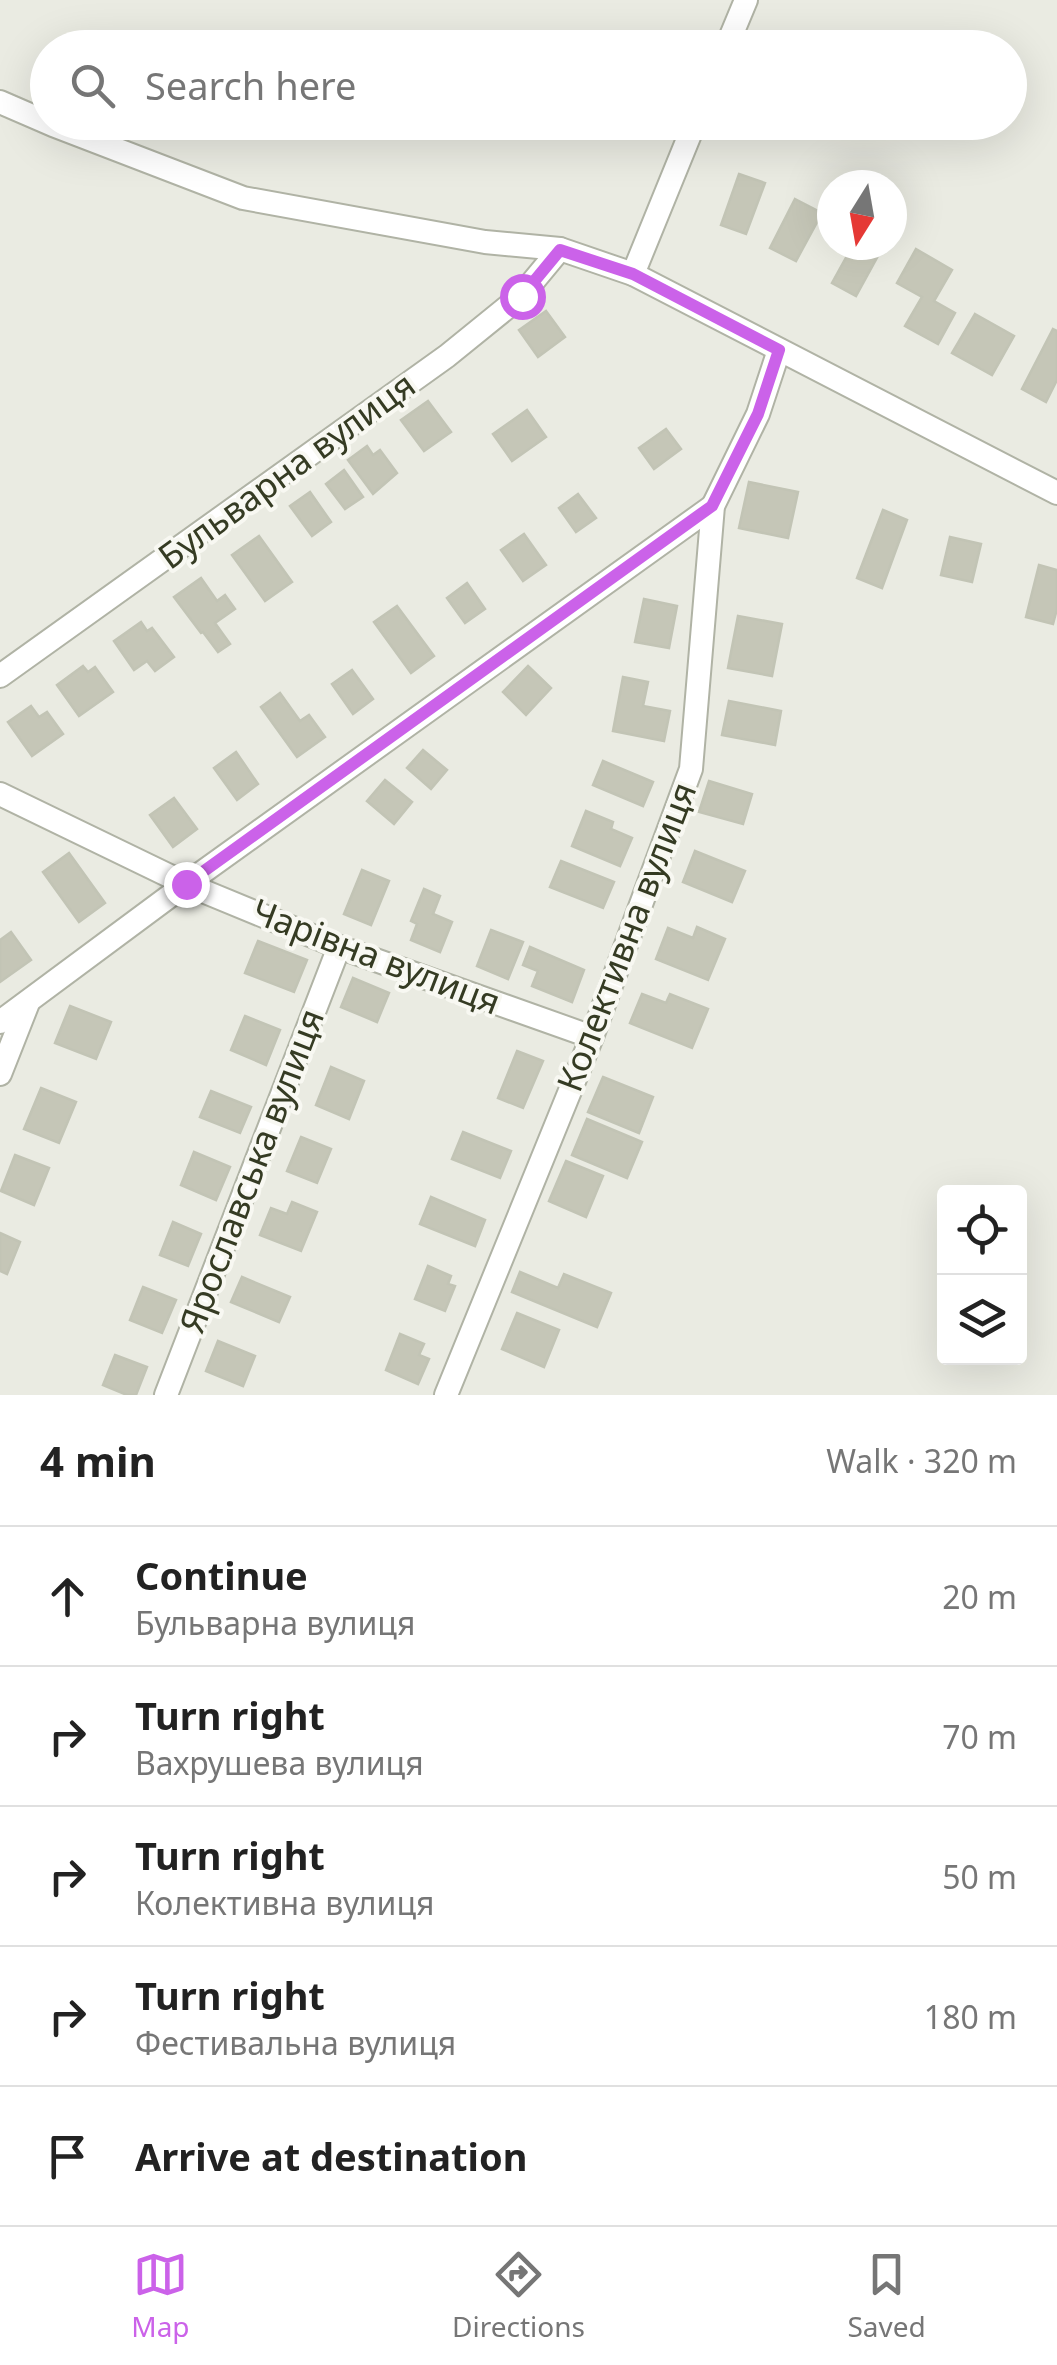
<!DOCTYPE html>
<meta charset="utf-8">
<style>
body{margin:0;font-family:"Noto Sans",sans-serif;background:#f6f6f6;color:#222}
.controls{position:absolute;right:30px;bottom:30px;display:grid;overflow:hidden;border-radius:10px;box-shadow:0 10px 40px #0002}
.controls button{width:90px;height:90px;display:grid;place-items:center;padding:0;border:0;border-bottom:2px solid #e0e0e0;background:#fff;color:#222;font:50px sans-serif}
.compass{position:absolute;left:817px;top:170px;width:90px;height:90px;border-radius:50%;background:#fff;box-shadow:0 10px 40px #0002;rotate:191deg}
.stop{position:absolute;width:30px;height:30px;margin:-22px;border:8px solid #cb62e9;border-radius:50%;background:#fff}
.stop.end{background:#cb62e9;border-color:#fff;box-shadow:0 2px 10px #0008}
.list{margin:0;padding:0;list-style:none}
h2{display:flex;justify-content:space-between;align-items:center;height:130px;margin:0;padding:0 40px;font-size:42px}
h2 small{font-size:32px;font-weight:400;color:#767676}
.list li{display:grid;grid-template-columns:65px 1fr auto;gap:30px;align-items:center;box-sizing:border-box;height:140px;padding:0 40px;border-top:2px solid #e0e0e0}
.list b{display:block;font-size:38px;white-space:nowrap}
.list p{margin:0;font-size:32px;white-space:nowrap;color:#767676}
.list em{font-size:32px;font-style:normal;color:#767676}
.icon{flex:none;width:55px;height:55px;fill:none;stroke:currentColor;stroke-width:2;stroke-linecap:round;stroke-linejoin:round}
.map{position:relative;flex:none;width:1057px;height:1395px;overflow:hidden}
.search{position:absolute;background:#fff;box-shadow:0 10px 40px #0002;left:30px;right:30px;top:30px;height:110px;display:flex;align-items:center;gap:25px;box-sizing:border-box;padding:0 35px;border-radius:55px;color:#767676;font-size:38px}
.sheet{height:830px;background:#fff}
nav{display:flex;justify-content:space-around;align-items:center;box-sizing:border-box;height:140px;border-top:2px solid #e0e0e0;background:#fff;font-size:28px;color:#767676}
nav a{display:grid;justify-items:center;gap:5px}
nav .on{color:#cb62e9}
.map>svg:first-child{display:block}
.building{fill:#c5c6b7;stroke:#c2c4b5;stroke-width:2.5}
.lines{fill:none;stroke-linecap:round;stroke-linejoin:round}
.minor-casing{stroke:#b0b3a5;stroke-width:26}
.minor{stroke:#fff;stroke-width:22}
.route{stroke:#cb62e9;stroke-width:12}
.labels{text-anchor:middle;stroke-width:8;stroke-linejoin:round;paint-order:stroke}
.street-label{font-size:35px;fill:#353b23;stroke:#f8f8f2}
</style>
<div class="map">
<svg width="1057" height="1395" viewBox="0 0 1057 1395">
<rect width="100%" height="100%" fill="#eaebe2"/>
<g class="building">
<polygon points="739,174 765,183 746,234 721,225"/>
<polygon points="795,199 822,213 796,261 770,248"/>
<polygon points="853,245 863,245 879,254 856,296 832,283"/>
<polygon points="916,249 952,270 934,301 955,313 938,344 905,326 922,297 897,283"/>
<polygon points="546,311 565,337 538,357 519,330"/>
<polygon points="975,314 1014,336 992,375 952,353"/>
<polygon points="1053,329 1057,331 1057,380 1046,402 1022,389"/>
<polygon points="428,401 451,432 424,451 401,420"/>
<polygon points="527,410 546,437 512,461 493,434"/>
<polygon points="666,429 681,449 654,469 639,448"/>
<polygon points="367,446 373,455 380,450 397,473 373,494 348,460"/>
<polygon points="344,470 363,497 345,509 326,484"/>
<polygon points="749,482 798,492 788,538 739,528"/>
<polygon points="310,492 331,522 312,536 290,506"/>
<polygon points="578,494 596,518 576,532 559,508"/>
<polygon points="883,510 907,520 882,588 857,578"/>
<polygon points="524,534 546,565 523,581 501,550"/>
<polygon points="259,536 292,582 265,601 232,555"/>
<polygon points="950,537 981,544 972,582 941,575"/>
<polygon points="1039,565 1057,570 1057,609 1053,624 1026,617"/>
<polygon points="201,578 217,601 225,595 235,609 215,623 230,644 218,652 203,632 201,633 174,597"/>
<polygon points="467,583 485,609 465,623 447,598"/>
<polygon points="644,599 677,606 669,648 635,642"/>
<polygon points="397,606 434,656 411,673 374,622"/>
<polygon points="738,616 782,624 772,676 728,668"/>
<polygon points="141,622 147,631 152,628 174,657 155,671 147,661 134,670 114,641"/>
<polygon points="83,666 88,672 95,667 113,692 79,716 57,685"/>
<polygon points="528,666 551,688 526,715 503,692"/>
<polygon points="352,670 373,699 353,714 332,684"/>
<polygon points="623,677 648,682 643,706 670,711 664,741 613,731"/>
<polygon points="280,693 300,721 309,715 325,737 297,757 261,707"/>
<polygon points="729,701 781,711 775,745 722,735"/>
<polygon points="31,706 39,717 47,712 63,734 32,756 8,722"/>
<polygon points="423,750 447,770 431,789 407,768"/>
<polygon points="236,752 258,784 237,800 214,768"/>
<polygon points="603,761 653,782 643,806 593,785"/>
<polygon points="385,780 412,802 394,824 367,801"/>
<polygon points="709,781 752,794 743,824 699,812"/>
<polygon points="174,798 197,829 173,847 150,815"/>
<polygon points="586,811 613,822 611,829 632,838 620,866 572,846"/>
<polygon points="695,851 745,871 732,902 683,882"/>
<polygon points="69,853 105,903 79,922 43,872"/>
<polygon points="561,861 614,882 603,908 550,887"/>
<polygon points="362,870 389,881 371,925 344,914"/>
<polygon points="424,889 440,896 433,914 452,922 440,952 411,940 417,924 411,921"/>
<polygon points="697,927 725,939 708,980 656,959 668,928 693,938"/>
<polygon points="491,930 523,942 508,979 477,966"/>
<polygon points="11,932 31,960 0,982 0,940"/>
<polygon points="258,941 307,960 294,992 245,973"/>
<polygon points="530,947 584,970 572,1002 532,986 538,971 523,965"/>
<polygon points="353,978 389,993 377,1022 341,1007"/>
<polygon points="642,994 666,1003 670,994 708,1009 692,1048 630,1023"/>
<polygon points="70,1006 111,1022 96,1059 55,1043"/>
<polygon points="245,1016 280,1030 266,1065 231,1050"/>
<polygon points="517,1051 543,1061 523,1108 498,1098"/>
<polygon points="331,1067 364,1081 349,1119 316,1105"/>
<polygon points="603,1077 653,1097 639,1133 588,1112"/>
<polygon points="41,1088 76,1102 59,1143 24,1129"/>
<polygon points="211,1091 251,1107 240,1133 200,1117"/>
<polygon points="587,1119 642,1142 627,1178 572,1155"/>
<polygon points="463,1132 511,1151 500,1178 452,1159"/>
<polygon points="301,1137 331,1149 317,1183 287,1171"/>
<polygon points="194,1152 230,1167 216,1200 181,1185"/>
<polygon points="15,1155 49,1168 34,1205 1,1191"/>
<polygon points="566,1161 603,1176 586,1217 549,1201"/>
<polygon points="431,1197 485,1220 475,1246 420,1224"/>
<polygon points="292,1202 317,1212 301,1251 260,1235 271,1208 287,1214"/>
<polygon points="173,1222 201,1234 188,1266 160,1255"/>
<polygon points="0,1233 20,1242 7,1274 0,1271"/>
<polygon points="428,1266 451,1276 448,1284 455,1286 445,1311 415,1299"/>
<polygon points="520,1272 558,1288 564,1274 611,1293 597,1327 512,1292"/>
<polygon points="242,1277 290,1297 279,1322 231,1302"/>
<polygon points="143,1287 176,1300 162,1333 130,1320"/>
<polygon points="517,1313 559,1330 544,1367 502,1349"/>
<polygon points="400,1334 424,1344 419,1355 429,1359 418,1384 386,1370"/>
<polygon points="218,1341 255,1356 243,1386 206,1371"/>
<polygon points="115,1355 147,1367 136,1395 127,1395 103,1385"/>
</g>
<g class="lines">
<g class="minor-casing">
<g id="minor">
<polyline points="726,48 746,0"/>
<polyline points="0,102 53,125 243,198 485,242 560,249 633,274 1057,493"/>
<polyline points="633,274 695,122"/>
<polyline points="0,676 447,356 521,296 560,249"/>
<polyline points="0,794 186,884 339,947 592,1037"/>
<polyline points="0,1022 186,884 713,506"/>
<polyline points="0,1074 28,1003"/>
<polyline points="166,1395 339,947"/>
<polyline points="446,1395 592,1037 691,769 713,506 758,414 779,350"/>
</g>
</g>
<use href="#minor" class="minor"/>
</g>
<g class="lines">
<polyline class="route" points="186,884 712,506 758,414 779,350 633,274 560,250 522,296"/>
</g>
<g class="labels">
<g class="street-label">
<text transform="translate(287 471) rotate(-36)" y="12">Бульварна вулиця</text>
<text transform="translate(627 937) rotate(-69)" y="12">Колективна вулиця</text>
<text transform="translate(376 957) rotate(21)" y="12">Чарівна вулиця</text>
<text transform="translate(252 1171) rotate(-69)" y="12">Ярославська вулиця</text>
</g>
</g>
</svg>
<div class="controls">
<button><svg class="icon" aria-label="locate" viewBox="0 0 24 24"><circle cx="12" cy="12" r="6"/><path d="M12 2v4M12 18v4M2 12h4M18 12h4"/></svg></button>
<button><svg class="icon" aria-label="layers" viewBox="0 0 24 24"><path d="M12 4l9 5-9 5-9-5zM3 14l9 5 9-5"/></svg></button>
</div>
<svg class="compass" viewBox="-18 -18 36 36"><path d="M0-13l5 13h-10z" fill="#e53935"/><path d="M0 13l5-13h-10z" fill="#767676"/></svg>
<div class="stop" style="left:522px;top:296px"></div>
<div class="stop end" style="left:186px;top:884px"></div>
<div class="search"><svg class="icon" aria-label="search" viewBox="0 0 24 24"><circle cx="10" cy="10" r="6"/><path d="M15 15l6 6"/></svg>Search here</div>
</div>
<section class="sheet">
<h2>4 min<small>Walk · 320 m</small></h2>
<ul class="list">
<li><svg class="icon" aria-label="ahead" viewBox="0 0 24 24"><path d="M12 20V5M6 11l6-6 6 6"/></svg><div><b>Continue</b><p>Бульварна вулиця</p></div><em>20 m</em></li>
<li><svg class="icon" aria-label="right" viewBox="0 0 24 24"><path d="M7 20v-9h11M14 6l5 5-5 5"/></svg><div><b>Turn right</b><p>Вахрушева вулиця</p></div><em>70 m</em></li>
<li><svg class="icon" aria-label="right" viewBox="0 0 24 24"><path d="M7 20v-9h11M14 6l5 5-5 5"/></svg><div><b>Turn right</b><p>Колективна вулиця</p></div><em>50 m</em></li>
<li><svg class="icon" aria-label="right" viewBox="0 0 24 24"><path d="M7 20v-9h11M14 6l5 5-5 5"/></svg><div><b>Turn right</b><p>Фестивальна вулиця</p></div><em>180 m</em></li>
<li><svg class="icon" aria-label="arrive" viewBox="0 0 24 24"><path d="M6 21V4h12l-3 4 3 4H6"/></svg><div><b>Arrive at destination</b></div></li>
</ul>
</section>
<nav>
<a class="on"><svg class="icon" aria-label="map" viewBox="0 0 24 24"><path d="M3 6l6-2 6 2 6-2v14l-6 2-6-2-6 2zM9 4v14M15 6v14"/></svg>Map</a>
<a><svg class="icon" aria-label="directions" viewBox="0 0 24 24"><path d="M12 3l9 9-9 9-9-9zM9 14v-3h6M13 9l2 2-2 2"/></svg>Directions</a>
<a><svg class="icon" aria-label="saved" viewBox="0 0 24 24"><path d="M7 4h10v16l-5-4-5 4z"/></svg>Saved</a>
</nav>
